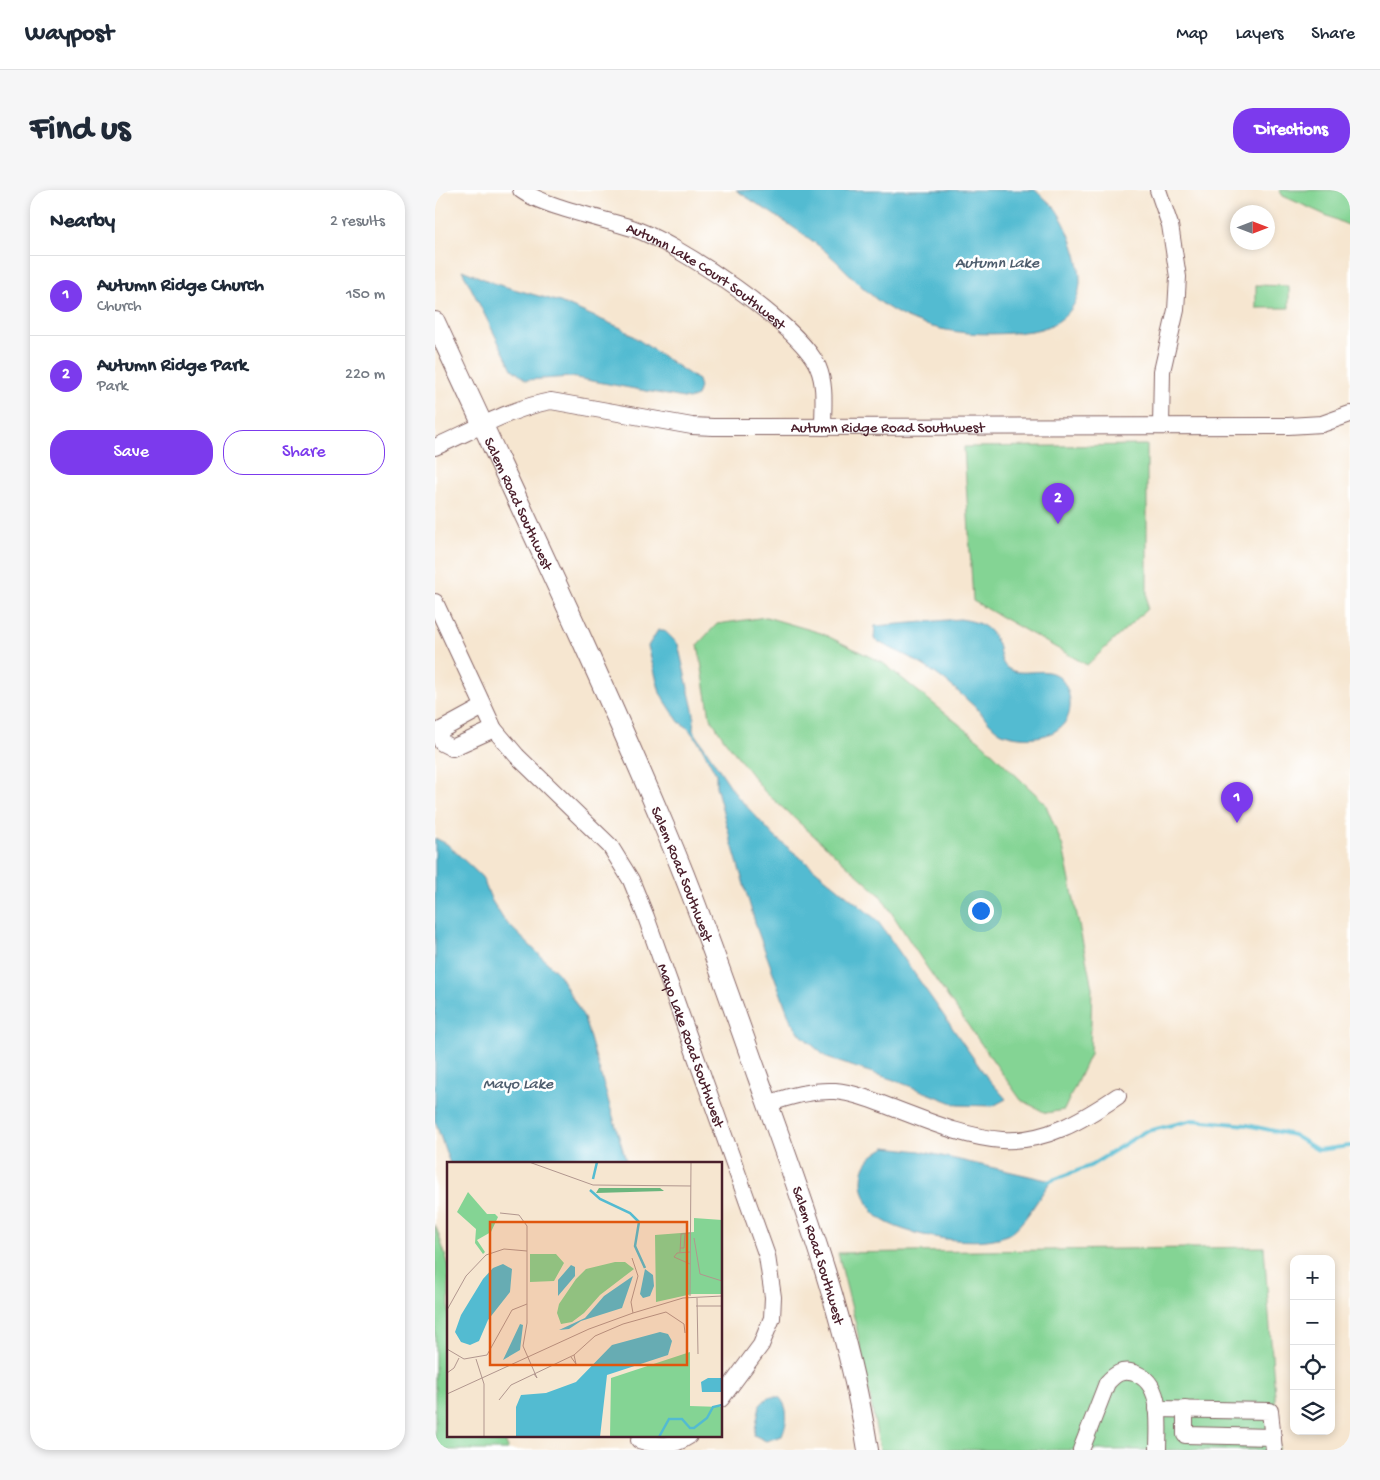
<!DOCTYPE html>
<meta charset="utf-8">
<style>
body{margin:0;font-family:"Gochi Hand",sans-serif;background:#f6f6f7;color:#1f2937}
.controls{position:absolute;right:15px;bottom:15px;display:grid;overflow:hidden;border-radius:10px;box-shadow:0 2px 8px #0003}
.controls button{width:45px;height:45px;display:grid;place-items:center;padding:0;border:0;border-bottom:1px solid #e0e1e3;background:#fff;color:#1f2937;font:25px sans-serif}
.compass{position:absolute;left:795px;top:15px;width:45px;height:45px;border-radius:50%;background:#fff;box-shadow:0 2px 8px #0003;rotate:90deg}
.you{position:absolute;left:545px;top:720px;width:18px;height:18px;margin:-12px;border:4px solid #fff;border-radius:50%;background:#1a73e8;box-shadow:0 0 0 8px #1a73e833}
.badge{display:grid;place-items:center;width:32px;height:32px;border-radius:50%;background:#7c3aed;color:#fff;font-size:16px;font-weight:700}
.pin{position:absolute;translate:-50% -41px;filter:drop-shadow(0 1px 2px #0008)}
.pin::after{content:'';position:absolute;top:26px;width:18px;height:15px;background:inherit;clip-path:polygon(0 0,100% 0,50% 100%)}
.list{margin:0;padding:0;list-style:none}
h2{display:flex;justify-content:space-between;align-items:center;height:65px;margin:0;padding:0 20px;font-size:21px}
h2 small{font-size:16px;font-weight:400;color:#747a83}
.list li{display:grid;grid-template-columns:32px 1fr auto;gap:15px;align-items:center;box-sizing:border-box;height:80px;padding:0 20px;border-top:1px solid #e0e1e3}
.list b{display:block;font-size:19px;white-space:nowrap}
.list p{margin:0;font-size:16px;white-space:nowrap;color:#747a83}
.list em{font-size:16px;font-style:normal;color:#747a83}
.actions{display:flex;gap:10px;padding:15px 20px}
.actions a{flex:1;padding:11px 0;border:1px solid #7c3aed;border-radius:20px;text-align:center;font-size:18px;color:#7c3aed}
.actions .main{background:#7c3aed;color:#fff}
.icon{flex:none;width:28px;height:28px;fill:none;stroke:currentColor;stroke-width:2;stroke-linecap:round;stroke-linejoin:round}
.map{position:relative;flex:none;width:915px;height:1260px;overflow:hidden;border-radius:20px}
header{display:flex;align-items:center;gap:30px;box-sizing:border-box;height:70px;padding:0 25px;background:#fff;border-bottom:1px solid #e0e1e3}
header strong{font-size:24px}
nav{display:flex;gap:28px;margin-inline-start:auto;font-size:18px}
.intro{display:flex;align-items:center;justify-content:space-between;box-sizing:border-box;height:120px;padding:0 30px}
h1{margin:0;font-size:35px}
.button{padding:12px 22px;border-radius:20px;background:#7c3aed;color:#fff;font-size:18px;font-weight:700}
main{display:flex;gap:30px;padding:0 30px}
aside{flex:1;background:#fff;border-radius:20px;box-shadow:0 2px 8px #0003}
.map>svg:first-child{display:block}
.green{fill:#84d494;stroke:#677a60}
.water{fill:#53bbd1;stroke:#4e6d7e}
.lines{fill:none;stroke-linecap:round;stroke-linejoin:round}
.stream{stroke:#53bbd1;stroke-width:4}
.minor-casing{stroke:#866565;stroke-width:18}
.major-casing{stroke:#866565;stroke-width:22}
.minor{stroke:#fff;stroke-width:16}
.major{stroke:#fff;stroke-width:20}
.labels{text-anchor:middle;stroke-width:5;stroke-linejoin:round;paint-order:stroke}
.street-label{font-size:15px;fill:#4a1f2b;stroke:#fff}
.water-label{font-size:16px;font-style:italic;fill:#4e5d6d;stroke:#fff}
.inset-river{fill:none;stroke:#53bbd1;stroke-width:2.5}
.inset-road{fill:none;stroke:#b1968e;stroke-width:1}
.view{fill:#e0560e;fill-opacity:0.15;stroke:#e0560e;stroke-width:2.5}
.inset-edge{fill:none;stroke:#4a1f2b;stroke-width:2.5}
</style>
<header>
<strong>Waypost</strong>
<nav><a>Map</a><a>Layers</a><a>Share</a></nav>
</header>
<div class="intro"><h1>Find us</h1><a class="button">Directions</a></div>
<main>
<aside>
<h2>Nearby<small>2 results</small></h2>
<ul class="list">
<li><span class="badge">1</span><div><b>Autumn Ridge Church</b><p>Church</p></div><em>150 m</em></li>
<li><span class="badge">2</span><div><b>Autumn Ridge Park</b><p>Park</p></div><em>220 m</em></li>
</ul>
<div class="actions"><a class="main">Save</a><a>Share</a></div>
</aside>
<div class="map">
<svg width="915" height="1260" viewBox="0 0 915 1260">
<rect width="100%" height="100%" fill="#fff"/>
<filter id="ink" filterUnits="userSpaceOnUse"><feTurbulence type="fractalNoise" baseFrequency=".02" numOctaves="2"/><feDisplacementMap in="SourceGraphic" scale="10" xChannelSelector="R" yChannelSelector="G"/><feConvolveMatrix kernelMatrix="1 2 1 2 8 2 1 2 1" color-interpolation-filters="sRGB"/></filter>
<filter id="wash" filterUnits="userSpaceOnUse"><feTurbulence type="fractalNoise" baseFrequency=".0096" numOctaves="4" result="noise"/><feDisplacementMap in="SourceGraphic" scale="20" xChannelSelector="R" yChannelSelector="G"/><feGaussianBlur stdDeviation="1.12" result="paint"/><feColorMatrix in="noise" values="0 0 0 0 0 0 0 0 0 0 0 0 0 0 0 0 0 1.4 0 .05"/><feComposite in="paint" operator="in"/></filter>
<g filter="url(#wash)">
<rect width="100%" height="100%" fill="#f6e6d0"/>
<g class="green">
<polygon points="844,0 915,0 915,36 848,6"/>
<polygon points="821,95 854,96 854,118 821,118"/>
<polygon points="712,255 712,419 652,475 538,411 529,257"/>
<polygon points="331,427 386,443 448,473 546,552 610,613 628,657 657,798 655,864 629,920 611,923 586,910 493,779 445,705 330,602 289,549 275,527 263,454 282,434"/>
<polygon points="0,1034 14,1076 14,1246 69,1246 73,1260 0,1260"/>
<polygon points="829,1057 844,1260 445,1260 421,1135 403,1063"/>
</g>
<g class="water">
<path d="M301 0H600C607 6 614 12 620 18 633 36 646 71 645 93 643 121 623 137 596 141 544 148 484 144 441 109 422 94 407 75 389 60 361 37 330 20 301 0Z"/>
<polygon points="27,80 61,94 125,112 186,138 263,190 265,197 262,206 254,209 136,187 91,190 77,179"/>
<path d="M525 429C545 432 557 436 564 458 565 464 566 471 570 476 584 490 609 474 624 487 631 493 634 503 635 511 638 548 594 553 567 543 558 539 549 526 542 519 523 501 503 483 479 470 466 462 452 458 439 449L440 436Z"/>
<polygon points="223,440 229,440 243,454 259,524 258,540 302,606 340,647 442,730 551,886 571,909 558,916 523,915 459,890 392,868 366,845 355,829 322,739 294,644 281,596 281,584 265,554 252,537 244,532 225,503 213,456"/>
<polygon points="0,648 12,654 47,687 57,711 69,730 123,783 149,828 192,974 15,974 0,931"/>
<path d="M451 957 485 961 616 991C603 1008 593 1029 577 1042 552 1061 464 1046 442 1026 434 1019 427 1002 427 992 427 973 435 966 451 957Z"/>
<path d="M333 1207H344C355 1218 352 1233 347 1246L331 1251 319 1245 325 1215Z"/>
</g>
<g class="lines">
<polyline class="stream" points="612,992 655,976 709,942 758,930 812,935 858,945 883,960 915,956"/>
</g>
</g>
<g filter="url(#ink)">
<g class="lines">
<g class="minor-casing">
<g id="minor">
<path id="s1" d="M86 0C107 16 169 29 197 38 242 53 364 134 383 177 391 196 388 217 388 237"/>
<polyline points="723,0 735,35 743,87 741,120 727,181 726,236"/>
<path id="s2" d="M0 257C37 241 76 218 116 211L257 236 278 237 853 236 887 234 915 224"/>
<path id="s3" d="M0 412 59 539 82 566 175 656 196 690 211 727 332 1066 338 1107 337 1128 326 1155 286 1209"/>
<polyline points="48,517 6,540 5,546 7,553 17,558 59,539"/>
<path d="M333 914C355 906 376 900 400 901 420 903 439 911 458 918 493 931 529 947 567 950 610 953 649 929 683 906"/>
<polyline points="722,1219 835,1221 839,1260"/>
<polyline points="750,1219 750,1245 838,1247"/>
<path d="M204 1250C223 1256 236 1258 254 1246"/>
<path d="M646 1260 672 1193C680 1184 687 1179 699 1183 729 1192 723 1236 723 1260"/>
</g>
</g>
<g class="major-casing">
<g id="major">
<path id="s4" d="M0 132C77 299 157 466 229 636 264 718 293 803 323 887 367 1009 413 1132 433 1260"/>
</g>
</g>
<use href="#minor" class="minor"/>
<use href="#major" class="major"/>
</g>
</g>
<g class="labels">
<g class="street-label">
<text dy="5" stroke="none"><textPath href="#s1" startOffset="206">Autumn Lake Court Southwest</textPath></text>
<text dy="5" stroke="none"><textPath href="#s2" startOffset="464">Autumn Ridge Road Southwest</textPath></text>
<text dy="5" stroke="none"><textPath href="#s4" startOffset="200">Salem Road Southwest</textPath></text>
<text dy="5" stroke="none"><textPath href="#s4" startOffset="605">Salem Road Southwest</textPath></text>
<text dy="5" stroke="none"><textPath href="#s3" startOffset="521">Mayo Lake Road Southwest</textPath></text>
<text dy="5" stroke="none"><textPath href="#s4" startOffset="1010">Salem Road Southwest</textPath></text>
</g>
<g class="water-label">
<text x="562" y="77">Autumn Lake</text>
<text x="83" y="898">Mayo Lake</text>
</g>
</g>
<g transform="translate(12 972)">
<rect width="275" height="275" fill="#f6e6d0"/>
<path d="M21 30 40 52H48L51 55 44 70 30 78 38 90 36 92 28 81 29 67 10 50ZM247 56 275 58V132H245L209 140 208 73 247 70ZM83 92H109L117 101 107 119 83 120ZM168 100H178L187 107 153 133 137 151 125 160 114 162 110 151 112 142 129 117 139 107ZM243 190V244L275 245V275H163L164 216Z" fill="#84d494"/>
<path d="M152 26H213L217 29 149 31Z" fill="#6bb67e"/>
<path d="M56 102 65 107 63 130 41 158 32 179 23 183 14 180 8 170 14 153 36 117 46 106ZM124 103 128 105V114L111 134V118ZM198 107 206 113 207 124 203 134 196 136 193 132ZM186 114 175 146 134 159 122 167 112 168 138 156 157 134ZM73 162 76 163 73 188 56 198ZM213 170 221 172 225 179 221 193 160 213 153 275H69V245L74 233 99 231 129 220 165 183ZM261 216H275V230H255L254 220Z" fill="#53bbd1"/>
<path class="inset-river" d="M146 17 150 0M143 28 153 37 183 51 192 60 188 84 198 106M212 275 222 257H235L243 266H247L260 256 266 245 275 243"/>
<path class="inset-road" d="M82 0 146 23 244 24M53 51 72 53 80 64V161L76 184 90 216 87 212M247 76 253 112 275 119M233 86H237L238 72M233 90 234 72 243 71M185 96 191 114 184 140 186 151M243 102 227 95 230 91 243 90M243 134 244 0M250 136 251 192M249 144H275M0 148 19 114 39 93 57 87 80 89M0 187 17 197 40 193 65 148 80 142M124 195 129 202 127 193M29 197 37 222V275M0 211 7 206 12 196M0 232 142 167 186 151 236 136 275 134M52 238 64 223 127 193 148 174 176 162 219 150 237 162 238 171"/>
<path class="view" d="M43 60H240V203H43Z"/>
<rect width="275" height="275" class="inset-edge"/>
</g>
</svg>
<div class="controls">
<button>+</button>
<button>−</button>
<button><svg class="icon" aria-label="locate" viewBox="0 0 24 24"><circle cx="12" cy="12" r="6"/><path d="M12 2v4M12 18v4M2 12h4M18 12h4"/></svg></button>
<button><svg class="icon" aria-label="layers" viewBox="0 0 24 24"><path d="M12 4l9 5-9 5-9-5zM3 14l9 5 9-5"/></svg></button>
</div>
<svg class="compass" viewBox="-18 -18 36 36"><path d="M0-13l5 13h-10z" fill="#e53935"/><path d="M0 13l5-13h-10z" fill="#747a83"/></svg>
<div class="you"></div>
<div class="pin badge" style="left:802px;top:633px">1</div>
<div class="pin badge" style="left:623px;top:334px">2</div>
</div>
</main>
